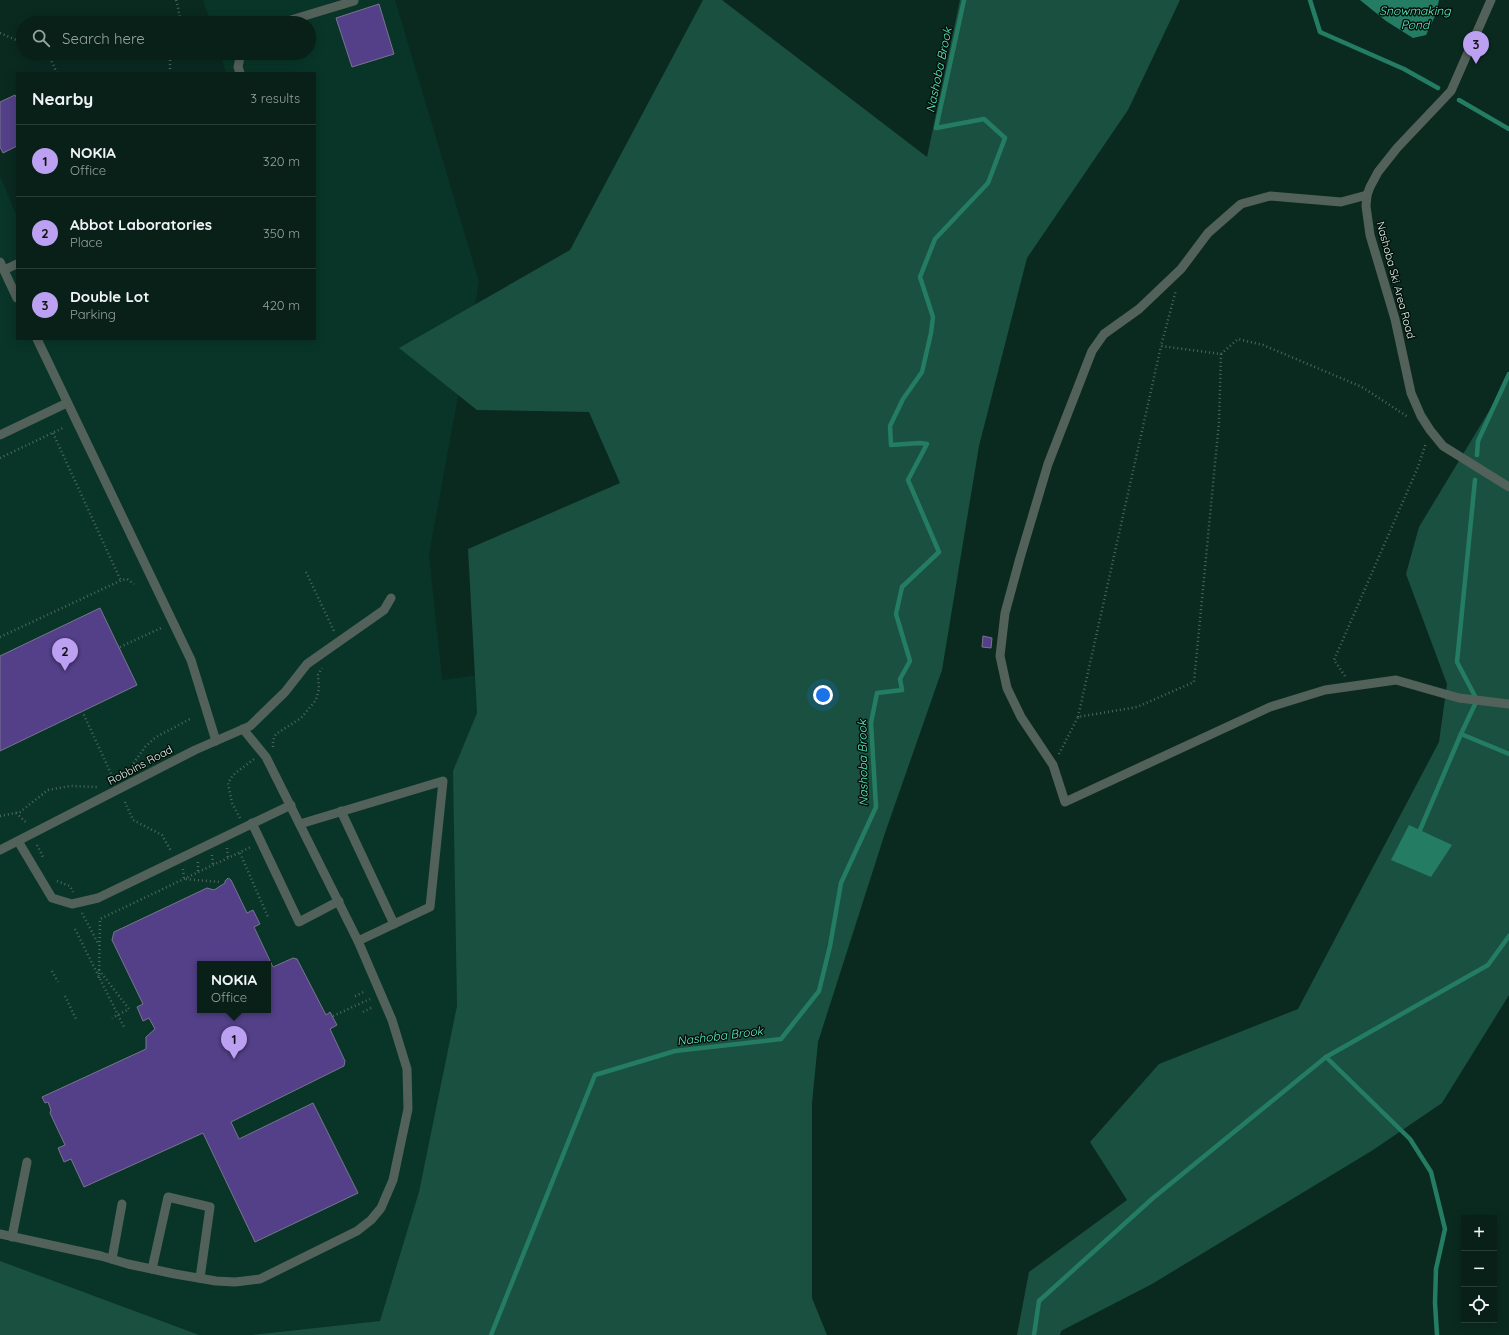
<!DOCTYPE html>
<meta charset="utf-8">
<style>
body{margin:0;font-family:Quicksand,sans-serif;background:#162d25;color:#f1f3f6}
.controls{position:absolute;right:12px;bottom:12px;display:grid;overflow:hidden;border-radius:0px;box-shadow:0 2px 10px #0003}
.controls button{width:36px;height:36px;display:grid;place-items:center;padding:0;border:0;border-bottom:1px solid #293e37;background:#082018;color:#f1f3f6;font:20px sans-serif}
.you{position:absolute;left:823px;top:695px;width:14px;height:14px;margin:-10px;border:3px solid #fff;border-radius:50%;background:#1a73e8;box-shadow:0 0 0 6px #1a73e833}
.badge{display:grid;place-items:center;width:26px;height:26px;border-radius:50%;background:#bca0f2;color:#111;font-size:13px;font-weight:700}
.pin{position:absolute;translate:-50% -33px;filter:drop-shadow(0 1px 2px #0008)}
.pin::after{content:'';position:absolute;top:21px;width:14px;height:12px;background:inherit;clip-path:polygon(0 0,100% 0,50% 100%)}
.popup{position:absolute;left:197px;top:961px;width:74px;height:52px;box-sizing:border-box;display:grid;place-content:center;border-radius:0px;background:#082018;filter:drop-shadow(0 1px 3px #0005);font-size:13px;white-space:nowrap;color:#98a3a2}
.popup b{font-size:15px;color:#f1f3f6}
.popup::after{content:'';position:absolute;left:50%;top:100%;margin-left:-8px;border:8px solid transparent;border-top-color:#082018}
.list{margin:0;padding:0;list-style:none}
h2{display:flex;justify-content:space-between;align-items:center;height:52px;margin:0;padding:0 16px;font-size:17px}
h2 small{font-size:13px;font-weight:400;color:#98a3a2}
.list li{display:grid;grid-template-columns:26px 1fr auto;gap:12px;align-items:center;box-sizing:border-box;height:72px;padding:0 16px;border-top:1px solid #293e37}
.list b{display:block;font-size:15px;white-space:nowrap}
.list p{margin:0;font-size:13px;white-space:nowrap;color:#98a3a2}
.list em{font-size:13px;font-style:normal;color:#98a3a2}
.icon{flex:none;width:22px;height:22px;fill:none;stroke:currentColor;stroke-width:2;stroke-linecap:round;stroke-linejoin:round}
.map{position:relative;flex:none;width:1509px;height:1335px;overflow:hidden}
.search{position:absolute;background:#082018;box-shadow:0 2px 10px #0003;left:16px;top:16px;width:300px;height:44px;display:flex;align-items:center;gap:10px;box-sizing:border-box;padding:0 14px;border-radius:22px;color:#98a3a2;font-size:15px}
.panel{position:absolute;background:#082018;box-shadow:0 2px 10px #0003;left:16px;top:72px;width:300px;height:268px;border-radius:0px}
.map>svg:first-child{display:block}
.built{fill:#093528;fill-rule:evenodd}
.green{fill:#1a503f}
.water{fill:#247d62}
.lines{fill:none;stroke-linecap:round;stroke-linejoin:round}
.stream{stroke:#247d62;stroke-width:4.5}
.building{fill:#534088;stroke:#797490;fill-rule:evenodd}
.path{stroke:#4d685f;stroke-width:2.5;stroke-dasharray:1 3;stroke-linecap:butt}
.lane{stroke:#53615b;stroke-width:9}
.labels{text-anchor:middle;stroke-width:3;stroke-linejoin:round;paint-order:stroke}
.street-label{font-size:11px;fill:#e5f7ef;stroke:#04100b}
.water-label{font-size:12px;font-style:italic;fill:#5bf4c4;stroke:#04100b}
</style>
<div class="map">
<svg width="1509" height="1335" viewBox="0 0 1509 1335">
<rect width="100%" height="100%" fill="#0a2a20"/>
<path class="built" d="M203 0H395L479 282 429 554 442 680 508 671 446 1335H0V176L17 217V339H315V73H226L220 53H309V23H211ZM200 964H268V1010H200Z"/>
<g class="green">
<polygon points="703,0 722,0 927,157 960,0 1180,0 1128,110 1027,258 979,446 942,670 885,833 818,1042 812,1103 812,1298 827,1335 252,1335 380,1321 419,1192 457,1006 453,771 477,713 468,549 620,483 589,412 477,410 399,348 570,250"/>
<polygon points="1509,378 1509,995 1442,1103 1373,1150 1152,1284 1061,1331 1060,1335 1017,1335 1029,1272 1127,1200 1090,1142 1159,1064 1298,1009 1439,742 1447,684 1406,574 1419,527"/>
<polygon points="0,1261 199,1335 0,1335"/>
</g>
<g class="water">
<polygon points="1360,0 1439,0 1436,14 1426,35 1413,38 1386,21"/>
<polygon points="1409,825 1452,845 1431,877 1391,860"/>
</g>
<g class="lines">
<g class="stream">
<polyline points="1310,0 1320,32 1404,69 1438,88"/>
<polyline points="1459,100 1509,129"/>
<polyline points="1477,455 1478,441 1509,374"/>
<polyline points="1475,480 1457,662 1477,700 1461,734 1509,754"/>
<polyline points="1420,830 1461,734"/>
<polyline points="1326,1057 1410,1139 1431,1172 1445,1229 1436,1269 1435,1303 1437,1335"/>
<polyline points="491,1335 595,1075 675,1051 781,1039 819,991 830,946 841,883 876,807 871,723 877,693 902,690 900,679 910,661 896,614 902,587 939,552 908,480 927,444 920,443 891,445 890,426 903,399 922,372 931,333 933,317 920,277 935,239 988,183 1005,138 984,119 936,128 964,0"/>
<polyline points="1034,1335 1039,1301 1153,1198 1326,1057 1488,965 1509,936"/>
</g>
</g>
<g class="building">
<polygon points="379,4 394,54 352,67 336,18"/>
<polygon points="15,95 17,99 17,146 3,153 0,147 0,102"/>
<polygon points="100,608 137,685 0,751 0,656"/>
<polygon points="983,636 992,638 991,648 982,647"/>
<path d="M228 878 231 880 247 913 253 910 260 924 254 927 273 967 293 958 297 959 326 1015 330 1012 337 1025 330 1029 345 1061 344 1066 231 1122 239 1139 313 1103 358 1193 255 1242 203 1133 84 1187 71 1159 64 1162 58 1148 65 1145 50 1113 51 1110 48 1102 45 1103 42 1097 146 1049V1037L155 1029 149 1018 143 1021 137 1007 143 1004 112 940 114 932 207 888 214 890 225 883V881ZM200 964H268V1010H200Z"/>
</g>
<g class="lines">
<g class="path">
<path d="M176 0C179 8 178 15 182 23"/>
<polyline points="0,33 23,43"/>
<polyline points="43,53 51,60 57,73"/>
<polyline points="170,73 170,60 173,53"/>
<polyline points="1221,354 1238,339 1263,345 1362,387 1408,417"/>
<polyline points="53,433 121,581"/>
<polyline points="0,458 65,427"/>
<polyline points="306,572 334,631"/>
<polyline points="0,637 122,580 127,579 134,584"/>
<polyline points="120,647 161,628"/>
<polyline points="1345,676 1334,660 1418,467 1426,443"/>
<polyline points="82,711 114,780"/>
<polyline points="1078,717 1161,346"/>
<polyline points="273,747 273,740 276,734 301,718 316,700 319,689 318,675 322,668"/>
<polyline points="1059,754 1078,717 1137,707 1194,682 1219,422 1221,354 1161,346 1176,290"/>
<polyline points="129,770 145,747 156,737 190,719"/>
<polyline points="125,802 133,820 162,835 171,851"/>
<polyline points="16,813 27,823"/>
<polyline points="0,816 20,812 48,790 70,786 97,787"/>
<polyline points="240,818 232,803 228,783 233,775 254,759"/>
<polyline points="37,845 44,859"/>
<polyline points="227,848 228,858"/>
<polyline points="240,853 268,917"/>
<polyline points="212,855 213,865"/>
<polyline points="198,862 198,872"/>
<polyline points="183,869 184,879 220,882"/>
<polyline points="57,881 70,886 73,892"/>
<polyline points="82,913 99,945"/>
<polyline points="75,929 124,1027"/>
<polyline points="99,970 129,1009 112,1018"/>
<polyline points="52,971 58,982"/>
<polyline points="99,978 100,919 251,847"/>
<polyline points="65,996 76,1019"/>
<polyline points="355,996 366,991"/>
<polyline points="363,1012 373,1007"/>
<polyline points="333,1016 370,999"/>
</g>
<g class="lane">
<polyline points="1491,0 1451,91 1397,148 1378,172 1370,187 1367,195 1366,206 1370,235 1395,319 1411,393 1421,416 1430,430 1443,446 1509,487"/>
<polyline points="281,23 354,1"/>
<polyline points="240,73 238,67 241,53"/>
<polyline points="1367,195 1341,202 1270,196 1241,204 1208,233 1181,269 1139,309 1104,334 1092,351 1048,464 1020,558 1005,613 1000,656 1007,688 1021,717 1053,765 1065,802 1270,707 1325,690 1396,680 1459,698 1509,704"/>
<polyline points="0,262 17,298"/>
<polyline points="4,270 17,264"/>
<polyline points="37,339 191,660 216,741"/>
<polyline points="0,435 67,403"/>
<polyline points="341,811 394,924"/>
<polyline points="252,823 299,922 339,901"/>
<polyline points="300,824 443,781 430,907 358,941"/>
<polyline points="18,841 52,898 72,904 98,898 291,805"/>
<polyline points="0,850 195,750 250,726 285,692 307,664 384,610 391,598"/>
<polyline points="0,1234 101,1256 128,1264 175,1274 216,1281 235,1282 260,1279 357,1231 371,1220 381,1208 393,1180 408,1109 407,1069 392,1020 358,941 266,757 243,729"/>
<polyline points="12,1237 27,1162"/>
<polyline points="112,1259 122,1204"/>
<polyline points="152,1269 168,1197 210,1207 200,1278"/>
</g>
</g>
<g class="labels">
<g class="street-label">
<text transform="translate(1396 280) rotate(75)" y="4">Nashoba Ski Area Road</text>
<text transform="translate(140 765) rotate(-28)" y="4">Robbins Road</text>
</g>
<g class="water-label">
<text x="1415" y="15">Snowmaking<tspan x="1415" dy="14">Pond</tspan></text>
<text transform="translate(939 70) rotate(-78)" y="4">Nashoba Brook</text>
<text transform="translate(863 763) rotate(-91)" y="4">Nashoba Brook</text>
<text transform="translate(720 1036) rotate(-7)" y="4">Nashoba Brook</text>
</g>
</g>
</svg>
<div class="controls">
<button>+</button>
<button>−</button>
<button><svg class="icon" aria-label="locate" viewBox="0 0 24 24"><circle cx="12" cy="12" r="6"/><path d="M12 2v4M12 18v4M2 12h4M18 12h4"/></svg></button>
</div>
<div class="you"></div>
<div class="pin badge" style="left:234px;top:1059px">1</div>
<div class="popup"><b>NOKIA</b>Office</div>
<div class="pin badge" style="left:65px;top:671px">2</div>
<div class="pin badge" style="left:1476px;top:64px">3</div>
<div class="search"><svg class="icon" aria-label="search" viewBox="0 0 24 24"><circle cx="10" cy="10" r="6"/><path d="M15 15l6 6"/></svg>Search here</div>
<section class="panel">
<h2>Nearby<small>3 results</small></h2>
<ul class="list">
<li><span class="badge">1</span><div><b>NOKIA</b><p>Office</p></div><em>320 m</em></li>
<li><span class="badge">2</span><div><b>Abbot Laboratories</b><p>Place</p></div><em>350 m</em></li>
<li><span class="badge">3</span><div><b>Double Lot</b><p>Parking</p></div><em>420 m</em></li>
</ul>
</section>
</div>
